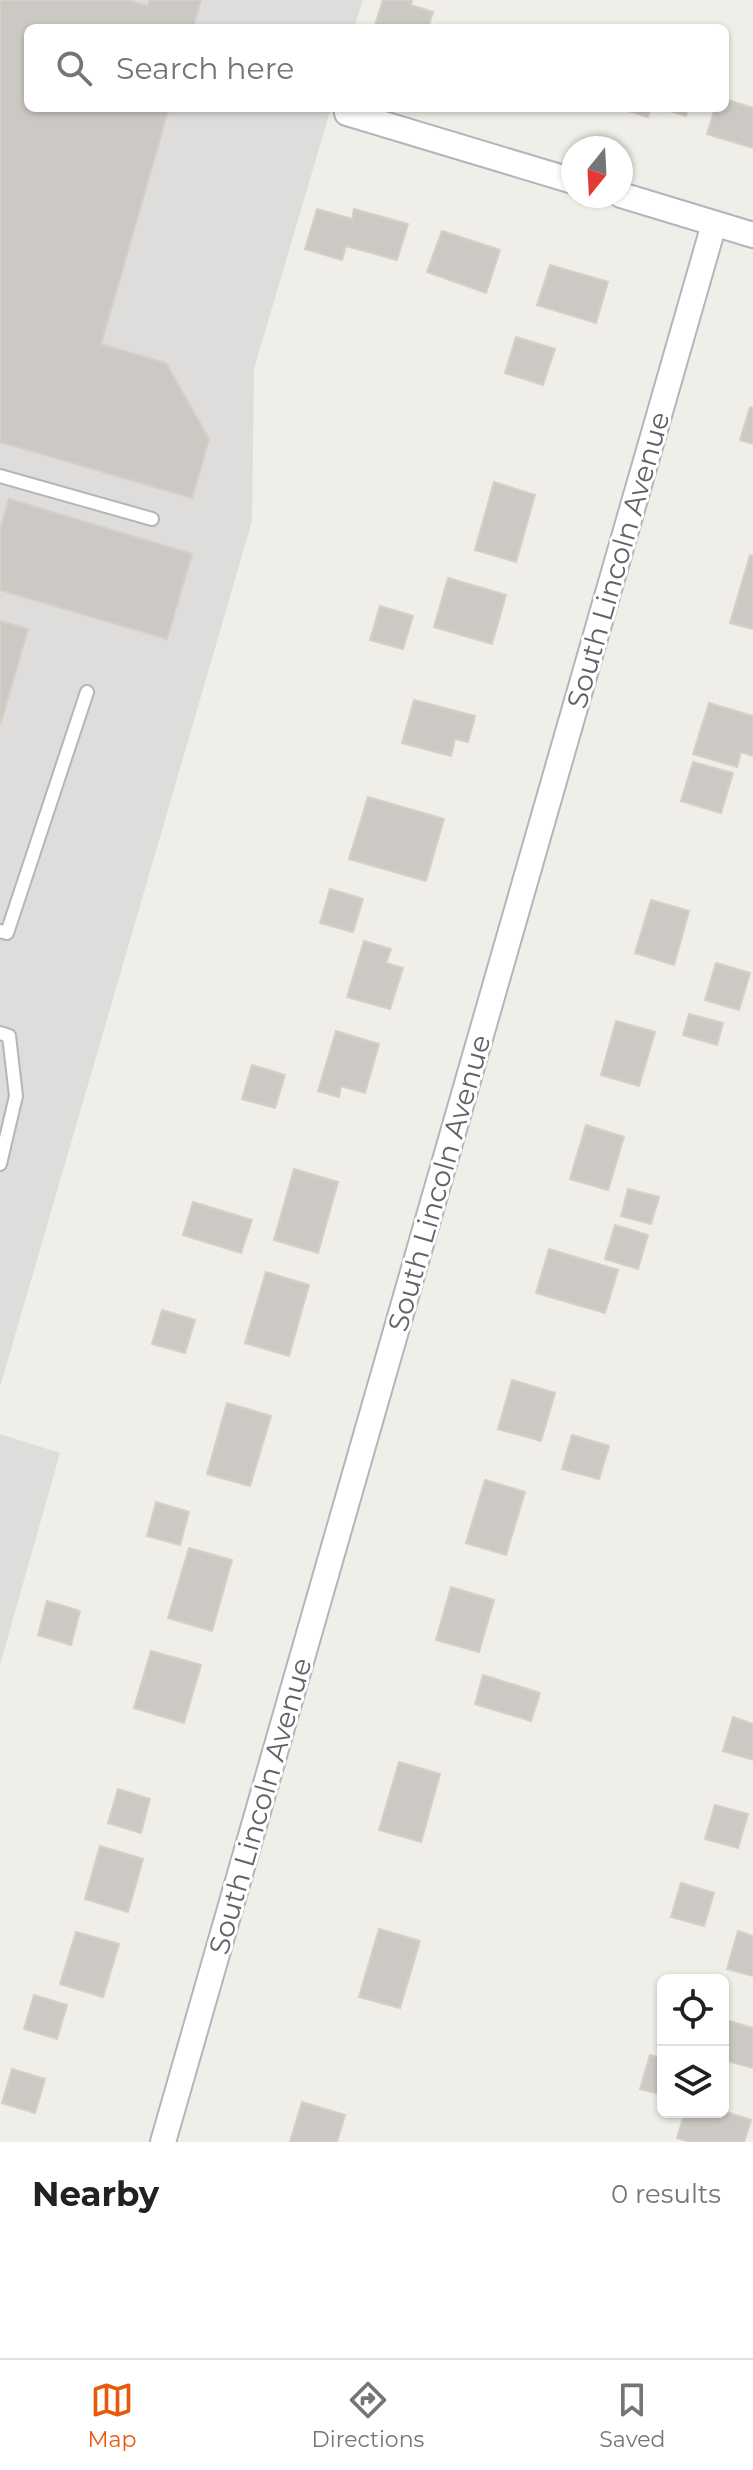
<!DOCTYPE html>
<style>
body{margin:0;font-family:Montserrat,sans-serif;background:#f2f2f2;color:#202124}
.controls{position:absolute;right:24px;bottom:24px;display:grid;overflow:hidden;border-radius:12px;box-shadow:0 2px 6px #0004}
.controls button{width:72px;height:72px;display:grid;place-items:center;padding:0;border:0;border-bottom:2px solid #e0e0e0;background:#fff;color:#202124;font:40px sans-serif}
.compass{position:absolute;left:561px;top:136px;width:72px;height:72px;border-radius:50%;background:#fff;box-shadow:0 2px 6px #0004;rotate:198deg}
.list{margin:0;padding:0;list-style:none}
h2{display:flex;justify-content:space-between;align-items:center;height:104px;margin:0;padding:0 32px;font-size:34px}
h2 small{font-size:26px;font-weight:400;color:#757577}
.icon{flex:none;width:44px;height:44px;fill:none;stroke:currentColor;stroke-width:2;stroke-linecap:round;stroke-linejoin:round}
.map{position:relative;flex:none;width:753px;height:2142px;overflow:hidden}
.search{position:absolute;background:#fff;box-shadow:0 2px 6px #0004;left:24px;right:24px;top:24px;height:88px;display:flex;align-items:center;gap:20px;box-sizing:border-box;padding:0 28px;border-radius:12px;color:#757577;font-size:30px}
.sheet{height:216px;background:#fff}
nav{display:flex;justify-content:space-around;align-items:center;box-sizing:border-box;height:112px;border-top:2px solid #e0e0e0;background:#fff;font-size:22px;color:#757577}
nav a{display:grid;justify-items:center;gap:4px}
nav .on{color:#ea580c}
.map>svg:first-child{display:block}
.industrial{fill:#dfdddb}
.building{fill:#ccc9c5;stroke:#d4d0c7;stroke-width:2}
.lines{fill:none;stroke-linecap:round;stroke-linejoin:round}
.service-casing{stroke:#b3b5b9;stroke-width:16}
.minor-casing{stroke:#b3b5b9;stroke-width:28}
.service{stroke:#fff;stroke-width:12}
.minor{stroke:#fff;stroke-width:24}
.labels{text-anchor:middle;stroke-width:6;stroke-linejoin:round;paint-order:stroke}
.street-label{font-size:28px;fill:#606367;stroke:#fff}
</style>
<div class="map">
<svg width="753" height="2142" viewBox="0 0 753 2142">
<rect width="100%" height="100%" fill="#f0eee9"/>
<g class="industrial">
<polygon points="0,0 363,0 354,28 28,28 28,108 331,108 254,369 252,521 0,1387"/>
<polygon points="0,1434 60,1453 0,1665"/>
</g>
<g class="building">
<polygon points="0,0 128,0 148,6 149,0 201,0 193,28 28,28 28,108 169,108 101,344 166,363 209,439 192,498 0,442"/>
<polygon points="383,0 412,0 411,5 433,12 428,28 374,28"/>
<polygon points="725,99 753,108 753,148 707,134 715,108 725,108"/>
<polygon points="619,108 650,108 648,117"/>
<polygon points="660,108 688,108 686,116"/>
<polygon points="317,209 352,219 354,209 408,224 397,260 346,246 342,260 305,249"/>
<polygon points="442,231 500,250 486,293 427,272"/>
<polygon points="550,265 608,282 596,323 537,305"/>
<polygon points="516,337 555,349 543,385 505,373"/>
<polygon points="750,407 753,408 753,444 740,440"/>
<polygon points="494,482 535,495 516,562 475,550"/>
<polygon points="9,499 192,554 167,639 0,590 0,530"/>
<polygon points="750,555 753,556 753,629 730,623"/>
<polygon points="448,578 506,595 492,644 434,627"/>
<polygon points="380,606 413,616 403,649 370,640"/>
<polygon points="0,621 28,629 0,725"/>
<polygon points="414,700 475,716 468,742 455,739 451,756 402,743"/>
<polygon points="709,703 753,716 753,756 741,752 737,767 693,754"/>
<polygon points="693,762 733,773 721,813 681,801"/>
<polygon points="368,797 444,819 426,881 349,859"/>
<polygon points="330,889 363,899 353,932 320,923"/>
<polygon points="651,900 689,911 674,965 635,953"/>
<polygon points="364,941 391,949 386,963 403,968 390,1009 347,997"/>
<polygon points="716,963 750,973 739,1010 705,1000"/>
<polygon points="689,1014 723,1023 717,1045 683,1035"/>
<polygon points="616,1021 655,1032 639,1086 601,1075"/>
<polygon points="336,1031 379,1044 365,1093 341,1086 339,1097 318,1091"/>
<polygon points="252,1065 285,1075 275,1108 242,1099"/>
<polygon points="586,1125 624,1137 608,1190 570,1179"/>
<polygon points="294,1169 338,1182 318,1253 274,1240"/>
<polygon points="628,1189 659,1197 651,1224 621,1216"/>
<polygon points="193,1202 252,1220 241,1253 183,1235"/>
<polygon points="615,1225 648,1235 638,1269 605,1259"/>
<polygon points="549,1249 618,1270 605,1313 536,1293"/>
<polygon points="266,1272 309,1285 289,1356 245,1343"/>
<polygon points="162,1310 195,1320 185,1353 152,1344"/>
<polygon points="512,1380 555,1393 541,1441 498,1429"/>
<polygon points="227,1403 271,1416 250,1486 207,1474"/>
<polygon points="572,1435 609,1446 599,1479 562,1469"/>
<polygon points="485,1480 525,1492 506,1555 466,1543"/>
<polygon points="156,1502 189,1512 180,1545 147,1536"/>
<polygon points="189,1548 232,1560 212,1631 168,1618"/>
<polygon points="451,1587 494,1600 479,1652 436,1640"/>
<polygon points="47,1601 80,1611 71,1645 38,1635"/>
<polygon points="151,1651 201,1665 184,1723 134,1708"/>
<polygon points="483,1675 540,1693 531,1721 475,1704"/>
<polygon points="733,1717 753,1724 753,1760 723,1751"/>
<polygon points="399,1762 440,1774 421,1842 379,1830"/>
<polygon points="118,1789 150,1799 141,1833 108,1823"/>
<polygon points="715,1805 748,1814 738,1848 705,1839"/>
<polygon points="100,1846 143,1859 128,1912 85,1899"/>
<polygon points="681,1883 714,1893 704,1926 671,1917"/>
<polygon points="379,1929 420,1941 400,2008 359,1997"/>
<polygon points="738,1931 753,1936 753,1976 727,1969"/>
<polygon points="76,1932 119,1944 103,1997 60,1984"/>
<polygon points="34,1995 67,2005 57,2039 24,2029"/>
<polygon points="723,2019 753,2028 753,2068 723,2060"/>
<polygon points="650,2055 663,2059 663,2095 640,2089"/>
<polygon points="12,2069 45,2079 35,2113 2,2103"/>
<polygon points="302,2102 345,2115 337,2142 290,2142"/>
<polygon points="723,2111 751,2120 744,2142 691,2142 677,2138 685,2112"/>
</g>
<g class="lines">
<g class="service-casing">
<g id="service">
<polyline points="0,476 152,519"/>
<polyline points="0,931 7,933 87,692"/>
<polyline points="0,1033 9,1036 16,1096 0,1164"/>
</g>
</g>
<g class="minor-casing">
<g id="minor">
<polyline points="347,113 573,181"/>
<polyline points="621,195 753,235"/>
<polyline points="163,2142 714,224"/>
</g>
</g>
<use href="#service" class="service"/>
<use href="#minor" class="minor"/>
</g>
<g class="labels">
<g class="street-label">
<text transform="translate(618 560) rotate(-74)" y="10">South Lincoln Avenue</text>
<text transform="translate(439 1183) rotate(-74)" y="10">South Lincoln Avenue</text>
<text transform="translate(260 1806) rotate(-74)" y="10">South Lincoln Avenue</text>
</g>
</g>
</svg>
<div class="controls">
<button><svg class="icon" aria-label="locate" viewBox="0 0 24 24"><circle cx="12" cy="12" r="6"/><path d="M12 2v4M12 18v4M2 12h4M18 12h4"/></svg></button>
<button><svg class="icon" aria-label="layers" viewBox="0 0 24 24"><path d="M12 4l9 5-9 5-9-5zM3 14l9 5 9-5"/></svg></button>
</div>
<svg class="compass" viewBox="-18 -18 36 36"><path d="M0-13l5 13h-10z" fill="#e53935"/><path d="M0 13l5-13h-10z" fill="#757577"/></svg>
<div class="search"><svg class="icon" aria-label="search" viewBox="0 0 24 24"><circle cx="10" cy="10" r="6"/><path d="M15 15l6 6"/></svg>Search here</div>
</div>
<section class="sheet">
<h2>Nearby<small>0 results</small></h2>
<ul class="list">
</ul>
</section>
<nav>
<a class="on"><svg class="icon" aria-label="map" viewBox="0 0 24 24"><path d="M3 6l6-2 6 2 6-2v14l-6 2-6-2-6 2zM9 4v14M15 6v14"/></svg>Map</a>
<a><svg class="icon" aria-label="directions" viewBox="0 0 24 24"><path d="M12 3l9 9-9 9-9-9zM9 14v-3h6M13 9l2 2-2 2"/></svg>Directions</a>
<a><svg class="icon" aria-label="saved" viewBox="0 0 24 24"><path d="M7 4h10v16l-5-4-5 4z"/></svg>Saved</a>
</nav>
